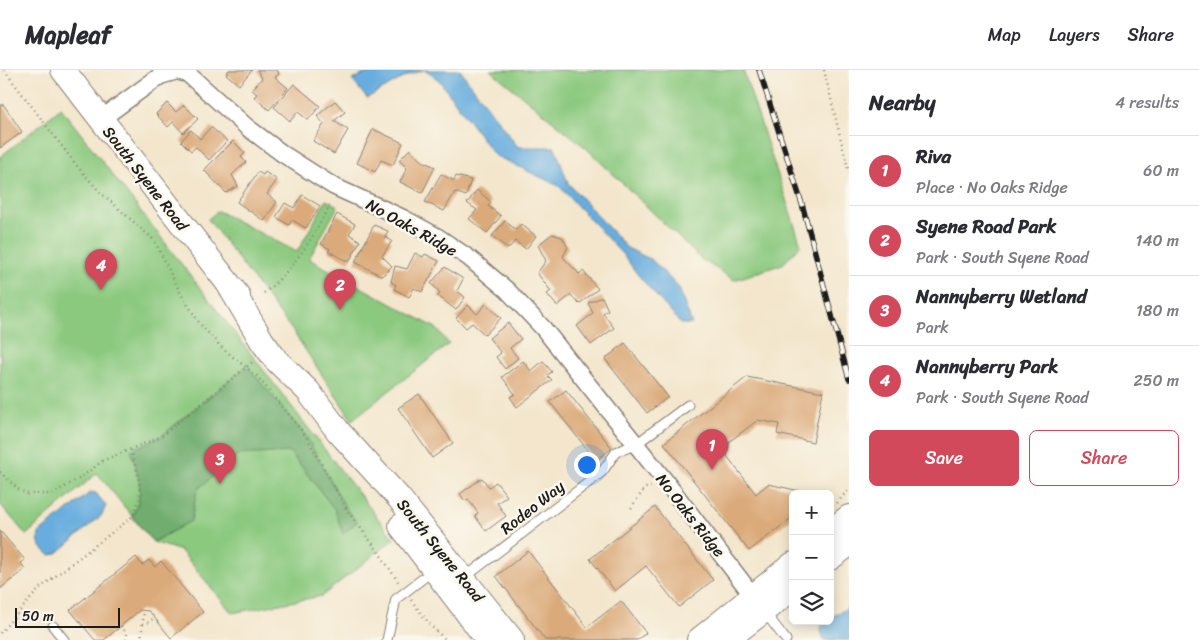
<!DOCTYPE html>
<meta charset="utf-8">
<style>
body{margin:0;font-family:Sriracha,sans-serif;background:#f7f7f7;color:#2b2b33}
.controls{position:absolute;right:15px;bottom:15px;display:grid;overflow:hidden;border-radius:8px;box-shadow:0 2px 12px #0003}
.controls button{width:45px;height:45px;display:grid;place-items:center;padding:0;border:0;border-bottom:1px solid #e1e1e2;background:#fff;color:#2b2b33;font:25px sans-serif}
.scale{position:absolute;left:15px;bottom:12px;width:105px;box-sizing:border-box;padding-left:5px;border:2px solid #1c1c1c;border-top:0;font-size:14px;line-height:18px;white-space:nowrap;color:#1c1c1c;-webkit-text-stroke:4px #fbf7ec;paint-order:stroke}
.you{position:absolute;left:586px;top:394px;width:18px;height:18px;margin:-12px;border:4px solid #fff;border-radius:50%;background:#1a73e8;box-shadow:0 0 0 8px #1a73e833}
.badge{display:grid;place-items:center;width:32px;height:32px;border-radius:50%;background:#d1495b;color:#fff;font-size:16px;font-weight:700}
.pin{position:absolute;translate:-50% -41px;filter:drop-shadow(0 1px 2px #0008)}
.pin::after{content:'';position:absolute;top:26px;width:18px;height:15px;background:inherit;clip-path:polygon(0 0,100% 0,50% 100%)}
.list{margin:0;padding:0;list-style:none}
h2{display:flex;justify-content:space-between;align-items:center;height:65px;margin:0;padding:0 20px;font-size:21px}
h2 small{font-size:16px;font-weight:400;color:#7c7c81}
.list li{display:grid;grid-template-columns:32px 1fr auto;gap:15px;align-items:center;box-sizing:border-box;height:70px;padding:0 20px;border-top:1px solid #e1e1e2}
.list b{display:block;font-size:19px;white-space:nowrap}
.list p{margin:0;font-size:16px;white-space:nowrap;color:#7c7c81}
.list em{font-size:16px;font-style:normal;color:#7c7c81}
.actions{display:flex;gap:10px;padding:15px 20px}
.actions a{flex:1;padding:11px 0;border:1px solid #d1495b;border-radius:8px;text-align:center;font-size:18px;color:#d1495b}
.actions .main{background:#d1495b;color:#fff}
.icon{flex:none;width:28px;height:28px;fill:none;stroke:currentColor;stroke-width:2;stroke-linecap:round;stroke-linejoin:round}
.map{position:relative;flex:none;width:849px;height:570px;overflow:hidden}
header{display:flex;align-items:center;gap:30px;box-sizing:border-box;height:70px;padding:0 25px;background:#fff;border-bottom:1px solid #e1e1e2}
header strong{font-size:24px}
nav{display:flex;gap:28px;margin-inline-start:auto;font-size:18px}
main{display:flex}
aside{flex:1;background:#fff}
.map>svg:first-child{display:block}
.green{fill:#8bc97f;stroke:#54724e}
.forest{fill:#70ad6e;stroke:#466445}
.water{fill:#68adde;stroke:#42647d}
.building{fill:#dbaa7a}
.lines{fill:none;stroke-linecap:round;stroke-linejoin:round}
.lane-casing{stroke:#888174;stroke-width:11}
.street-casing{stroke:#888174;stroke-width:19}
.secondary-casing{stroke:#888174;stroke-width:26}
.path{stroke:#888174;stroke-width:2.5;stroke-dasharray:1 4;stroke-linecap:butt}
.lane{stroke:#fff;stroke-width:9}
.street{stroke:#fff;stroke-width:16}
.secondary{stroke:#fff;stroke-width:24}
.rail-casing{stroke:#1c1c1c;stroke-width:5.5}
.rail{stroke:#fbf7ec;stroke-width:4;stroke-dasharray:11;stroke-linecap:butt}
.labels{text-anchor:middle;stroke-width:5;stroke-linejoin:round;paint-order:stroke}
.street-label{font-size:16px;fill:#1c1c1c;stroke:#fbf7ec}
</style>
<header>
<strong>Mapleaf</strong>
<nav><a>Map</a><a>Layers</a><a>Share</a></nav>
</header>
<main>
<div class="map">
<svg width="849" height="570" viewBox="0 0 849 570">
<rect width="100%" height="100%" fill="#fbf7ec"/>
<filter id="ink" filterUnits="userSpaceOnUse"><feTurbulence type="fractalNoise" baseFrequency=".02" numOctaves="2"/><feDisplacementMap in="SourceGraphic" scale="10" xChannelSelector="R" yChannelSelector="G"/><feConvolveMatrix kernelMatrix="1 2 1 2 8 2 1 2 1" color-interpolation-filters="sRGB"/></filter>
<filter id="wash" filterUnits="userSpaceOnUse"><feTurbulence type="fractalNoise" baseFrequency=".0096" numOctaves="4" result="noise"/><feDisplacementMap in="SourceGraphic" scale="20" xChannelSelector="R" yChannelSelector="G"/><feGaussianBlur stdDeviation="1.12" result="paint"/><feColorMatrix in="noise" values="0 0 0 0 0 0 0 0 0 0 0 0 0 0 0 0 0 1.4 0 .05"/><feComposite in="paint" operator="in"/></filter>
<g filter="url(#wash)">
<rect width="100%" height="100%" fill="#f3e6cc"/>
<g class="green">
<polygon points="490,0 743,0 801,175 783,194 734,210 701,189 585,77"/>
<polygon points="61,38 394,469 322,526 232,543 181,481 153,472 97,403 26,465 0,434 0,87"/>
<polygon points="326,130 338,136 309,189 436,258 449,274 352,350 292,260 208,149 218,141 297,182"/>
</g>
<path class="forest" d="M247 296 306 366 347 440 357 452 343 464 335 440 290 382 238 385 197 420 191 451 153 472 132 447C146 419 138 407 131 380L160 367Z"/>
<g class="water">
<polygon points="372,0 460,0 518,77 555,77 568,113 627,178 652,190 679,218 692,254 681,254 638,205 624,186 559,116 494,85 439,10 424,0 408,5 367,28 352,10"/>
<path d="M91 422 96 423 106 436 101 446 56 484 50 485C42 480 35 471 40 462Z"/>
<polygon points="849,537 849,570 824,570 821,561 821,556 826,551 830,551 830,548"/>
</g>
<g id="blocks">
<g class="building">
<polygon points="229,0 252,0 239,15 226,4"/>
<polygon points="257,0 277,0 279,4 275,7 288,18 269,40 254,27 257,24 252,20 262,8"/>
<polygon points="294,14 320,36 308,50 298,42 290,51 274,37"/>
<polygon points="335,31 345,42 334,51 348,60 334,84 313,71 324,54 317,46"/>
<polygon points="167,33 176,42 184,35 198,49 183,63 173,52 168,57 156,44"/>
<polygon points="3,34 22,62 0,78 0,36"/>
<polygon points="211,57 227,71 209,90 196,77 191,81 181,71 191,60 200,69"/>
<polygon points="373,59 403,73 393,95 381,90 375,102 357,93"/>
<polygon points="233,71 245,83 241,87 246,92 232,105 238,116 226,123 204,100"/>
<polygon points="410,79 420,90 435,97 422,123 400,112 407,98 399,90"/>
<polygon points="258,102 263,105 265,102 277,110 267,124 277,132 264,151 237,132"/>
<polygon points="441,104 454,111 456,106 471,110 466,126 455,122 444,141 425,132"/>
<polygon points="477,120 491,132 488,136 501,146 487,163 469,149 477,140 467,133"/>
<polygon points="302,125 320,136 306,158 292,150 289,155 276,147 285,133 294,138"/>
<polygon points="337,144 355,154 349,164 360,171 349,192 328,181 330,179 321,174"/>
<polygon points="505,151 516,160 521,154 536,166 526,179 515,171 508,179 492,166"/>
<polygon points="374,155 388,161 385,167 392,171 382,186 392,196 382,206 355,192"/>
<polygon points="552,164 562,167 568,177 563,187 579,204 583,201 598,219 579,234 571,225 557,236 547,224 551,221 537,203 546,191 538,175"/>
<polygon points="415,183 423,187 425,184 439,191 422,222 414,218 409,227 394,219 396,215 391,212 395,196 407,199"/>
<polygon points="445,197 463,209 457,221 465,227 456,240 438,226 440,223 431,213"/>
<polygon points="602,227 608,240 603,243 614,258 591,275 577,256 593,243 588,233"/>
<polygon points="486,234 501,248 485,265 472,253 466,258 456,248 468,235 477,244"/>
<polygon points="508,253 521,269 510,278 518,288 505,299 496,287 501,283 489,268"/>
<polygon points="625,273 668,327 647,343 605,289"/>
<polygon points="523,291 531,301 543,291 552,302 547,305 552,310 517,337 510,327 515,324 502,307"/>
<polygon points="747,307 823,322 813,372 777,364 779,354 758,350 730,371 727,386 756,424 768,414 800,421 800,424 793,424 793,447 749,481 664,373"/>
<polygon points="566,320 612,378 596,391 550,332"/>
<polygon points="419,324 453,373 432,388 398,338"/>
<polygon points="482,408 489,417 496,412 507,426 497,433 506,446 486,461 475,446 478,443 468,429 465,431 460,424"/>
<polygon points="655,437 713,510 679,537 646,496 615,521 590,489"/>
<polygon points="0,461 25,490 21,493 25,499 0,519"/>
<polygon points="528,481 587,557 621,531 646,563 637,570 545,570 496,506"/>
<polygon points="136,487 142,495 149,490 155,497 161,491 203,542 171,568 149,541 140,540 104,570 95,570 70,540"/>
</g>
</g>
</g>
<g filter="url(#ink)">
<use href="#blocks" fill-opacity="0" stroke="#888174" stroke-width="1"/>
<g class="lines">
<g class="lane-casing">
<g id="lane">
<polyline points="464,508 602,402 616,382 635,375 688,335"/>
<polyline points="764,541 786,570"/>
<polyline points="53,556 64,570"/>
<polyline points="387,570 396,529 434,500"/>
</g>
</g>
<g class="street-casing">
<polyline id="street" points="101,49 160,6 177,1 188,4 248,58 283,84 333,116 405,149 438,167 469,188 507,220 543,258 666,412 759,534"/>
</g>
<g class="secondary-casing">
<g id="secondary">
<polyline points="63,0 238,226"/>
<polyline points="229,215 262,271 276,290 308,321 338,361 399,428 512,570"/>
<polyline points="401,456 488,570"/>
<polyline points="830,462 849,447"/>
<polyline points="830,488 849,474"/>
<polyline points="699,570 793,494"/>
<polyline points="726,570 793,518"/>
</g>
</g>
<g class="path">
<polyline points="4,0 77,96 100,122 154,170 181,224 200,254 223,279 257,306 306,366 347,440 378,481 399,513"/>
<polyline points="824,0 849,103"/>
<path d="M264 223C295 198 313 167 331 133"/>
<polyline points="0,402 19,420 27,424 52,424 80,408 104,390 160,367 255,290"/>
<polyline points="837,433 849,419"/>
<polyline points="631,438 645,418 651,417"/>
<polyline points="411,530 431,556 446,570"/>
<polyline points="143,554 146,554 154,548"/>
<polyline points="121,556 127,564 126,570"/>
<path d="M0 563 40 518 132 447C146 419 138 407 131 380"/>
<polyline points="141,570 144,541"/>
</g>
<use href="#lane" class="lane"/>
<use href="#street" class="street"/>
<use href="#secondary" class="secondary"/>
<g class="rail-casing">
<polyline id="rail" points="759,0 802,134 849,309"/>
</g>
<use href="#rail" class="rail"/>
</g>
</g>
<g class="labels">
<g class="street-label">
<text transform="translate(146 108) rotate(52)" y="6">South Syene Road</text>
<text transform="translate(412 157) rotate(29)" y="6">No Oaks Ridge</text>
<text transform="translate(532 437) rotate(-38)" y="6">Rodeo Way</text>
<text transform="translate(691 445) rotate(52)" y="6">No Oaks Ridge</text>
<text transform="translate(441 480) rotate(51)" y="6">South Syene Road</text>
</g>
</g>
</svg>
<div class="controls">
<button>+</button>
<button>−</button>
<button><svg class="icon" aria-label="layers" viewBox="0 0 24 24"><path d="M12 4l9 5-9 5-9-5zM3 14l9 5 9-5"/></svg></button>
</div>
<div class="scale">50 m</div>
<div class="you"></div>
<div class="pin badge" style="left:712px;top:400px">1</div>
<div class="pin badge" style="left:340px;top:240px">2</div>
<div class="pin badge" style="left:220px;top:414px">3</div>
<div class="pin badge" style="left:101px;top:220px">4</div>
</div>
<aside>
<h2>Nearby<small>4 results</small></h2>
<ul class="list">
<li><span class="badge">1</span><div><b>Riva</b><p>Place · No Oaks Ridge</p></div><em>60 m</em></li>
<li><span class="badge">2</span><div><b>Syene Road Park</b><p>Park · South Syene Road</p></div><em>140 m</em></li>
<li><span class="badge">3</span><div><b>Nannyberry Wetland</b><p>Park</p></div><em>180 m</em></li>
<li><span class="badge">4</span><div><b>Nannyberry Park</b><p>Park · South Syene Road</p></div><em>250 m</em></li>
</ul>
<div class="actions"><a class="main">Save</a><a>Share</a></div>
</aside>
</main>
